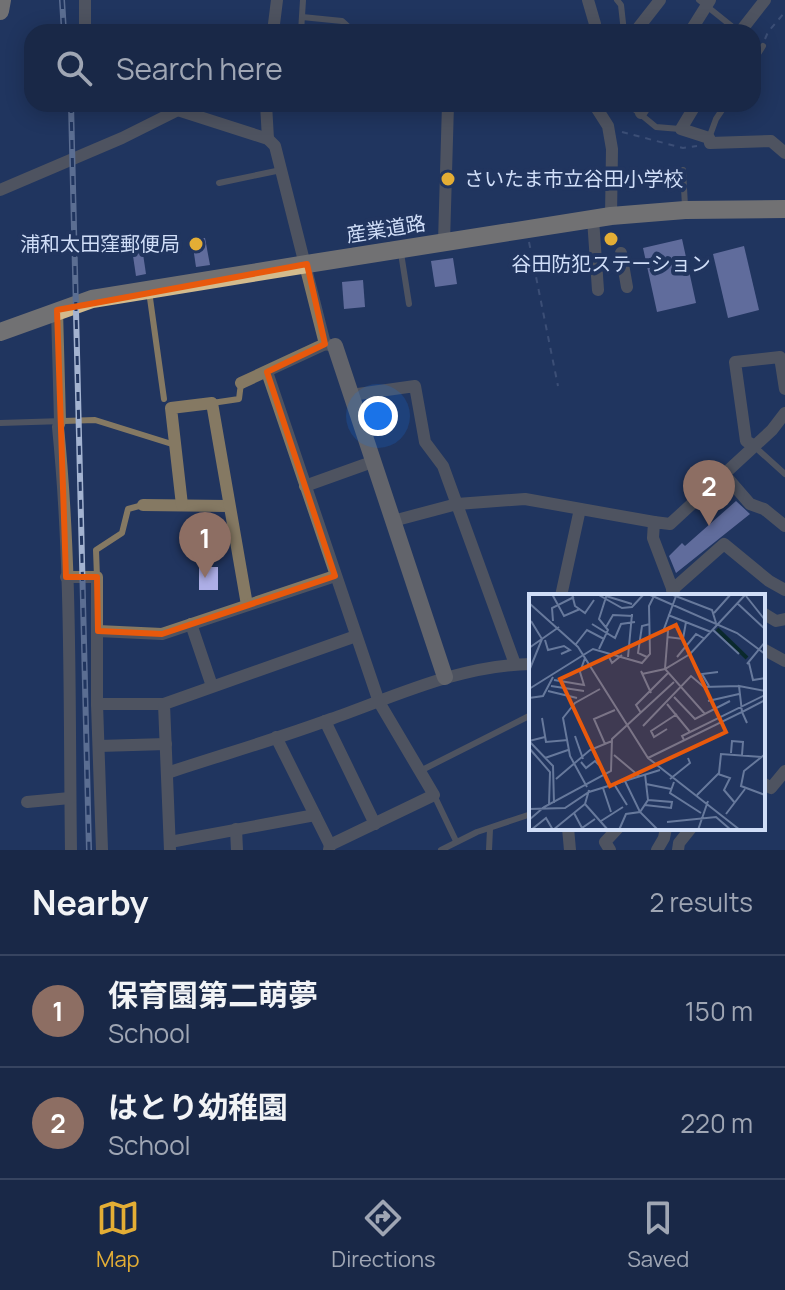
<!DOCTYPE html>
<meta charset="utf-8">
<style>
body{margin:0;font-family:Manrope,"Noto Sans JP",sans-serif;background:#22304e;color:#f1f3f6}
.you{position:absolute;left:378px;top:416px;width:28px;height:28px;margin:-20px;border:6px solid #fff;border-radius:50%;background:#1a73e8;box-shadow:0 0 0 12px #1a73e833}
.badge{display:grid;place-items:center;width:52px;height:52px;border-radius:50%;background:#e4ae35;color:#fff;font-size:26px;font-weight:700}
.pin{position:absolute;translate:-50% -66px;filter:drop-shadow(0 2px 4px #0008)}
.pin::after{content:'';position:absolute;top:42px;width:28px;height:24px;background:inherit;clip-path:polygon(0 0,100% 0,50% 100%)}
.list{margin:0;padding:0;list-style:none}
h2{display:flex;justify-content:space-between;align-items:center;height:104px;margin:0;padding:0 32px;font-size:34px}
h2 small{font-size:26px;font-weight:400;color:#9fa6b4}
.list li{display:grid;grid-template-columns:52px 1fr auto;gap:24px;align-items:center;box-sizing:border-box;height:112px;padding:0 32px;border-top:2px solid #374460}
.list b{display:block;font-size:30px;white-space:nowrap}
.list p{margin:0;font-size:26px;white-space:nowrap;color:#9fa6b4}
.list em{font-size:26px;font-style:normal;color:#9fa6b4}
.icon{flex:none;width:44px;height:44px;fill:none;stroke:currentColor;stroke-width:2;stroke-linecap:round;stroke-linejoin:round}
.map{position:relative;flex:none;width:785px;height:850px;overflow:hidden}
.search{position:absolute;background:#192847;box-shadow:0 4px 20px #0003;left:24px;right:24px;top:24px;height:88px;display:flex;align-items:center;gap:20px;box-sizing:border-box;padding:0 28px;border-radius:24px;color:#9fa6b4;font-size:30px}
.sheet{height:328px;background:#192847}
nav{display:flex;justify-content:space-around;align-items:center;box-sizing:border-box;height:112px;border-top:2px solid #374460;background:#192847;font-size:22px;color:#9fa6b4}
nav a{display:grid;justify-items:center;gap:4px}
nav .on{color:#e4ae35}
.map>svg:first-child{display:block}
.building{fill:#aeafe7}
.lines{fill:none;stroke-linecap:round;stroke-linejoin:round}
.path{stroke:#5c6e92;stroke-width:2;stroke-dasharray:6 6;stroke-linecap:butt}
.lane{stroke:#857963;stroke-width:6}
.street{stroke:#857963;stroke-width:12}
.secondary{stroke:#b19e7b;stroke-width:16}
.primary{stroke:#d3bb8d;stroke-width:18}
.rail-casing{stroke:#a3b3d1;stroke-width:6}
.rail{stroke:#21355f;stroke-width:3;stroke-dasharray:9;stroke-linecap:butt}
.marked{fill:none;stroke:#e8590c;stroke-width:6;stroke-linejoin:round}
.poi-dot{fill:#e4ae35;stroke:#21355f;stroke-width:3}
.labels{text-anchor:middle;stroke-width:8;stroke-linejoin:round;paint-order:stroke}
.poi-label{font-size:20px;fill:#d0def8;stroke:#21355f;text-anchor:start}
.street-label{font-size:20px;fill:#d0def8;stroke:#21355f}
.inset-river{fill:none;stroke:#0a292c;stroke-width:4}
.inset-road{fill:none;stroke:#67799c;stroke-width:2}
.view{fill:#e8590c;fill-opacity:0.15;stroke:#e8590c;stroke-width:4}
.inset-edge{fill:none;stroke:#d0def8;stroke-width:4}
</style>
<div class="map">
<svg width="785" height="850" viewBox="0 0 785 850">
<rect width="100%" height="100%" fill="#21355f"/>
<g class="building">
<polygon points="205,238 210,265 196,267 192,240"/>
<polygon points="682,239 696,303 657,312 643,248"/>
<polygon points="744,246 759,310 728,318 713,254"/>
<polygon points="142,247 146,274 136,276 132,249"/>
<polygon points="453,258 457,284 435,287 431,261"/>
<polygon points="363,280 365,307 344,309 342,282"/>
<polygon points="736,501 750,514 676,573 669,556 682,543 685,546"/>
<rect x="199" y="567" width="19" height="23"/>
</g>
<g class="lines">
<g class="path">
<polyline points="765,39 768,32 785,12"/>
<polyline points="622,132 683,148 697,146"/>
<polyline points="529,242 558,386"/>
</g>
<g class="lane">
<polyline points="617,0 621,5 624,32"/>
<polyline points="699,0 739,32"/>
<polyline points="302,17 342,21 354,32"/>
<polyline points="301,32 303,0"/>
<polyline points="753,62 763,46"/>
<polyline points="628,104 656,127 680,129"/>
<polyline points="182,109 198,104"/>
<polyline points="709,138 716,119 726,104"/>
<polyline points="683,170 685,206"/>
<polyline points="219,183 281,170"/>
<polyline points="401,253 409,304"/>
<polyline points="149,291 164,399"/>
<polyline points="212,403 239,399 241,383"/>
<polyline points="0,423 95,420 175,445"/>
<polyline points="755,447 785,474"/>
<polyline points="97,577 96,550 122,533 128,509 143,505"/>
<polyline points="420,771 531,715"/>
<polyline points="434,795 456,841"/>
<polyline points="441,850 477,832 531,814"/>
<polyline points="489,850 490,829"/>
</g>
<g class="street">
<polyline points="85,0 85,32"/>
<polyline points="588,0 595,24 594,32"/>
<polyline points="273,32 277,0"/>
<polyline points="635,32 660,0"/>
<polyline points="690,32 710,0"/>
<polyline points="740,32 765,0"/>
<polyline points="159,104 268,139 275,146 325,344 335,346"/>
<polyline points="266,104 268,139"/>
<polyline points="594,104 608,126 612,149 611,216"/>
<polyline points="696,104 681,129 709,138 710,143 771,141 785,153"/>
<polyline points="641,113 647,104"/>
<polyline points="0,190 122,138 178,110"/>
<polyline points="593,219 598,290"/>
<polyline points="444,242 448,104"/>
<polyline points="621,253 627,287"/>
<path d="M57 310 60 421 58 427C72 567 69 709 71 850"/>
<polyline points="267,372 379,702 434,795 330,845 329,850"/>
<polyline points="241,383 325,344"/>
<polyline points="351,395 415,386 425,442 443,466 515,664"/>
<polyline points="753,445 746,441 735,362 780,357 785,389"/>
<polyline points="724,474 750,504 764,509 785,526"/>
<polyline points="305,486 372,462"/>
<polyline points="143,505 228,506"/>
<polyline points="182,505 171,408 212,403 247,605"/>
<polyline points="393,521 457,504 525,499 654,522"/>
<polyline points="66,577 97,577 97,704 102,850"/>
<polyline points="672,590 724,544 769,581 785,590"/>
<polyline points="561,596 580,509"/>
<polyline points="675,596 653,538 654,522 670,524 772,430 785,413"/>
<polyline points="763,613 776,621 785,619"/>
<polyline points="191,624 212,686"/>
<polyline points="98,631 162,634 335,576"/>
<polyline points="763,649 785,661"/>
<polyline points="97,704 164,704"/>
<polyline points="325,721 375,824"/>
<polyline points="276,737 330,845"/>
<polyline points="99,746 166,744"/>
<path d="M167 773C221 755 277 739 331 719 396 696 460 665 531 664"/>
<polyline points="763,783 771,788 785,771"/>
<polyline points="27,802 70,798"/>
<polyline points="568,828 570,850"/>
<polyline points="236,829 237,850"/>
<polyline points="170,842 315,815"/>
<polyline points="170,850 164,704 356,636"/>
<polyline points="610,850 605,842 618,828"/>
<polyline points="657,850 664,838 666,828"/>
<polyline points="678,850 679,843 691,828"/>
</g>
<polyline class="secondary" points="335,346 445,677"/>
<g class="primary">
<polyline points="0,11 2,0"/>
<polyline points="0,332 92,299 307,264 611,216 685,210 785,209"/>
</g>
<g class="rail-casing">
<g id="rail">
<polyline points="62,0 64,32"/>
<polyline points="71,104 89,850"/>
</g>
</g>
<use href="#rail" class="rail"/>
</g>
<path d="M0 0H785V850H0ZM307 264 325 344 267 372 335 576 162 634 98 631 97 577H66L57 310Z" fill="#21355f" fill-opacity=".55" fill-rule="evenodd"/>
<path class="marked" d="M307 264 325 344 267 372 335 576 162 634 98 631 97 577H66L57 310Z"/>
<g class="poi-dot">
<circle cx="448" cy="179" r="8"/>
<circle cx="611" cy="239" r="8"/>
<circle cx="196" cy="244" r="8"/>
</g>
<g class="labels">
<g class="poi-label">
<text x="464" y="186">さいたま市立谷田小学校</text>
<text x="180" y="251" text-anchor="end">浦和太田窪郵便局</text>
<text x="611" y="271" text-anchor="middle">谷田防犯ステーション</text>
</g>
<g class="street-label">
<text transform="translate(386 229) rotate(-9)" y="7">産業道路</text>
</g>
</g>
<g transform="translate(529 594)">
<rect width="236" height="236" fill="#21355f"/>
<path class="inset-river" d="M188 35 218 64"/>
<path class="inset-road" d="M23 0 35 22 51 15M43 0 46 12 56 19 65 6M68 0 93 14 103 13 115 0M119 0 208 39 236 60M144 1 183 16 187 29M77 2 103 10M147 2 135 35 139 37 136 75 176 120M217 2 236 26M0 9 49 53 119 164 211 236M208 9 236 35M185 19 202 0M139 21 182 38M24 27 23 14 45 3M63 30 86 44 92 30 106 28M77 33 84 21 104 22M184 36 210 60M138 43 154 45 157 28M16 46 19 56 35 52 41 56 32 60M47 50 58 36 75 45M0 54 30 33M70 55 79 36 70 25 78 0M86 58 80 63 83 69 93 61M99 63 103 20M118 63 109 59 113 32 121 30M148 63 167 40 176 45M220 69 224 86 236 84M218 70 236 48M0 77 13 45 2 27M112 77 122 99M113 80 136 75 161 60 217 0M25 86 55 91 51 78 56 64M22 92 55 97M180 92 173 80 189 78M0 95 64 55 113 69 121 60 120 12 126 0M19 97 48 104M145 103 166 125 201 107M0 104 14 102 24 83M179 107 210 100M138 110 161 138M112 119 107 111 139 79M13 124 17 148 39 146M218 129 213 118 236 106M114 132 162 82 175 93 210 92M138 135 125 143 122 137 148 120M46 142 54 165M16 143 0 147 24 172 25 209M155 146 153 142 236 101M76 150 65 125 86 116M0 154 21 178 20 211M202 159 203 147 214 148 213 161M85 161 110 182M235 161 215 177 212 192 236 201M16 164 39 156M119 164 213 118 210 92 236 97M52 168 57 174 66 167 70 171M189 180 201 184 195 196 206 209M27 185 61 156 83 147M141 185 161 169 159 164M96 187 111 218 129 236M145 188 141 199 172 219M85 190 98 211M117 190 142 195M58 193 41 162 34 124 46 109 71 95M74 194 82 218M168 201 190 179 192 160 233 163M56 210 79 236M116 211 142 214 143 208 119 206M0 215 36 214 60 198 131 176M45 219 53 234 66 225M197 220 216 195M0 226 15 213 82 177 83 145 145 88M72 227 94 213M138 228 187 223 202 236M2 236 17 224 24 236 56 210 60 196M90 236 97 220 111 218 119 206 116 180M169 236 179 207"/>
<path class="view" d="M147 31 197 138 81 192 31 85Z"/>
<rect width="236" height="236" class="inset-edge"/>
</g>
</svg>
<div class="you"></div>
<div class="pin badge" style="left:205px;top:578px;background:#8d6e63">1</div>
<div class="pin badge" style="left:709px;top:526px;background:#8d6e63">2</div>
<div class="search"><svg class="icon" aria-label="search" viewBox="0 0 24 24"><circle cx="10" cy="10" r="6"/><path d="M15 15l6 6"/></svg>Search here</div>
</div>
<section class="sheet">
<h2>Nearby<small>2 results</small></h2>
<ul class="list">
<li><span class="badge" style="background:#8d6e63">1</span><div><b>保育園第二萌夢</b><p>School</p></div><em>150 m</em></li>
<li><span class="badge" style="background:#8d6e63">2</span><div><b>はとり幼稚園</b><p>School</p></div><em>220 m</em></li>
</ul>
</section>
<nav>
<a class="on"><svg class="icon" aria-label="map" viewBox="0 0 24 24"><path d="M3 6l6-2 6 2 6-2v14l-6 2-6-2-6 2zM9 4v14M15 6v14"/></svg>Map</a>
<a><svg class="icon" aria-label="directions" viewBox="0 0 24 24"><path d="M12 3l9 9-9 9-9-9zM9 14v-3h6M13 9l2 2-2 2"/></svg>Directions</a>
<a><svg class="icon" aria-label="saved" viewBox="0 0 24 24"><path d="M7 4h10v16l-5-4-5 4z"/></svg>Saved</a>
</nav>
